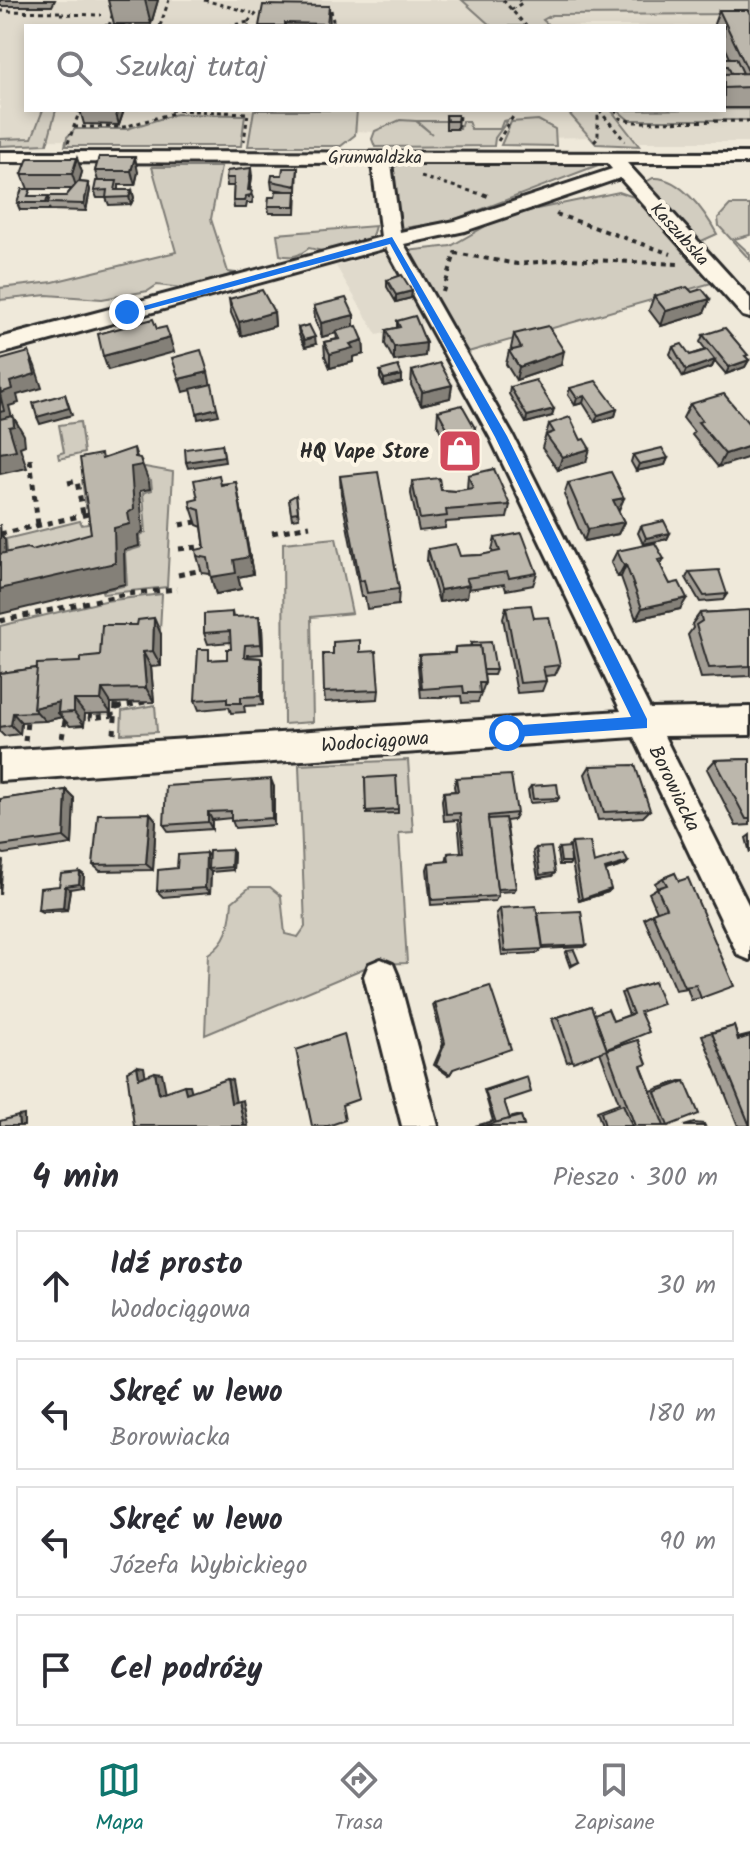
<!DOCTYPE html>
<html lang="pl">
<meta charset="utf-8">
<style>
body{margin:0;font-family:Kalam,sans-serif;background:#f7f7f7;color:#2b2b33}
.stop{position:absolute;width:24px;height:24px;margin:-18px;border:6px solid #1a73e8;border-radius:50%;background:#fff}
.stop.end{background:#1a73e8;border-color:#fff;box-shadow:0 2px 8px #0008}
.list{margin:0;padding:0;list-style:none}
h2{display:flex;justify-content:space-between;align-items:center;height:104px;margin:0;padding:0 32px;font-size:34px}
h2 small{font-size:26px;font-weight:400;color:#7c7c81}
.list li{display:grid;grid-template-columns:52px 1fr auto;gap:24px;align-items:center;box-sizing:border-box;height:112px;margin:0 16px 16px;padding:0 16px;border:2px solid #e1e1e2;border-radius:0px}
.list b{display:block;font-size:30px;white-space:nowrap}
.list p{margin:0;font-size:26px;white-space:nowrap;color:#7c7c81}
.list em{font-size:26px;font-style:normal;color:#7c7c81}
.icon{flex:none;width:44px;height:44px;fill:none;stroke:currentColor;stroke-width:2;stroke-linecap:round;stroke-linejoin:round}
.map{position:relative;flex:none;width:750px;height:1126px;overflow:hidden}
.search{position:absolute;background:#fff;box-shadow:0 4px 12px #0003;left:24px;right:24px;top:24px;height:88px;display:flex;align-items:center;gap:20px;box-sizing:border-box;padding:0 28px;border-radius:0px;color:#7c7c81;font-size:30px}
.sheet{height:616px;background:#fff}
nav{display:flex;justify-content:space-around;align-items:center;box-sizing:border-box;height:112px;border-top:2px solid #e1e1e2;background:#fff;font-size:22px;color:#7c7c81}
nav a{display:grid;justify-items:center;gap:4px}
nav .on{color:#0f766e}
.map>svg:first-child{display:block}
.built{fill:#e0dacc}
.green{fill:#d2cdc0;stroke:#7e7c76;stroke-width:2}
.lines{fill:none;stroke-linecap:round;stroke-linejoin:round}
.minor-casing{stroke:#2b2b2b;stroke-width:6}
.path-far2{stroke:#2b2b2b;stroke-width:3;stroke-dasharray:4 4;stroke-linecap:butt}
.path-far1{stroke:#2b2b2b;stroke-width:4;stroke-dasharray:5 5;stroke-linecap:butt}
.path{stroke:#2b2b2b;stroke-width:5;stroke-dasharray:6 6;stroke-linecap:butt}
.minor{fill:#fcf5e5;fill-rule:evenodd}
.wall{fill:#a29d94;stroke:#2b2b2b;stroke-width:2}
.shaded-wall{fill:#848078;stroke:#2b2b2b;stroke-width:2}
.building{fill:#bcb7ac;stroke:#2b2b2b;stroke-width:2}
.route{fill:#1a73e8}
.labels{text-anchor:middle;stroke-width:8;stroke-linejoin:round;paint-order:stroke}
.far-street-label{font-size:18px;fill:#2b2b2b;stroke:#fcf5e5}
.poi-label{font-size:20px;font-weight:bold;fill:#2b2b2b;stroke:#fcf5e5;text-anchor:end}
.street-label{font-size:20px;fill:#2b2b2b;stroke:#fcf5e5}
</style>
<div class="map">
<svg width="750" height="1126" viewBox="0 0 750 1126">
<rect width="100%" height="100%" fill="#efe9da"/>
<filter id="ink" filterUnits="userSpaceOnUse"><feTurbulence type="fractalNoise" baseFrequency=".0125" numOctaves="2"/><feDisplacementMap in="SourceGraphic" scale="16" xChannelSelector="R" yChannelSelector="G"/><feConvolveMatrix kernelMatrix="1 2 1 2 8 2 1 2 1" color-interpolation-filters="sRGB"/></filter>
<g filter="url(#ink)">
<g class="built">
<polygon points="0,0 464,0 491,26 26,26 26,110 566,110 591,137 384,141 375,132 355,131 345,141 0,140"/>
<polygon points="750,0 750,142 638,142 611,110 724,110 724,26 538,26 523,8"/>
<polygon points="389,251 427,322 377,335 336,266"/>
</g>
<g class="green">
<polygon points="462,0 750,0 750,14 552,15 543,20 550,26 491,26"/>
<polygon points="750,109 750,120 629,120 617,110"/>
<polygon points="43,110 56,110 47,144 0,146 0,139 32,138"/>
<polygon points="254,110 357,110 355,135 341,146 248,146"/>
<polygon points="566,110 611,110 639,146 596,144"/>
<polygon points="176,114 245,115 241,146 65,146 67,137 75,129 127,129"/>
<polygon points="400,120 416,121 432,134 417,121 455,121 447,129 460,129 462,121 468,121 471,129 500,129 503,121 508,120 495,138 494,146 375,147 372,139 375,131"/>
<polygon points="538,120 555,129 556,146 501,145 511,122"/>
<polygon points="412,162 606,162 451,221 397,229 390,171 397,165"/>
<polygon points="152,167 221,167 211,219 228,272 236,273 202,283 205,285 190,289 157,285 148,291 102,299 47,295 0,300 0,288 53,282 176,252"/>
<path d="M653 178C680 176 705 212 717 234L695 244 647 189 646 182Z"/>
<polygon points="619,192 640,199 715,282 468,352 406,251 451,246 503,216"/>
<polygon points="730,205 750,205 750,235 734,239 750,254 750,260 719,226 718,218"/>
<path d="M375 226 371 240 327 252 309 248C299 256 292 258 280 255L277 234Z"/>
<polygon points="80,422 84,453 59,459 58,454 64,452 59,425"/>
<polygon points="145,467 173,472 167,587 103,594 102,591 127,585 125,552 141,547 139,536 146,532 143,493 152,490 151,480 146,478 86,508 82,480"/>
<polygon points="80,521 82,525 94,523 97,554 9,574 6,539"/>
<polygon points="336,538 352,613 311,617 313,722 284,724 283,543"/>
<polygon points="162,594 160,630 143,632 106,668 0,680 0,626 105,601"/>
<polygon points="155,705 157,732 121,734 122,711"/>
<path d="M408 760 413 832 399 833 407 963 374 964 205 1035 208 954C228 941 230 925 232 902L250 887H270L281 896 285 934 298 937 305 927 299 765Z"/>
</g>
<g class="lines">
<g class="minor-casing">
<g id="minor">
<path d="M0 152 750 153V163H627L750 298V318L743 316 620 178 465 231 404 244 513 436 650 709 750 707V735L664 736 750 908V960L738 955 634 737 0 781V751L621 711 490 437 386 248 0 354V338L381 237 372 163 0 162ZM391 163H607L612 169 455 221 400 232Z"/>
<polygon points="381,959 393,964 398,976 438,1126 402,1126 364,976 369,964"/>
</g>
</g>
<g class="path-far2">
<polyline points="204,0 252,13"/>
<polyline points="503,0 526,26"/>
<polyline points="331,10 334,26"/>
<polyline points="511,10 522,3 519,0"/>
<polyline points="0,11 61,12"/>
<polyline points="60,14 101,15"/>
<polyline points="248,22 259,11"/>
<polyline points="109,26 117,0"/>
<polyline points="160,26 169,0"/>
<polyline points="228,26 249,22 248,26"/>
<polyline points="170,110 248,113 244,141"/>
<polyline points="599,110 625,141"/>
<polyline points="615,110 620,118 633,122 750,121"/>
<polyline points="74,127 124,127 173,113"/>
<polyline points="458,128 459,115"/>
<polyline points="498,141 514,115"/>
<polyline points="594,142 598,138 598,110"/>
<polyline points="68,143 80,110"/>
<polyline points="421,177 488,196"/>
</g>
<g class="path-far1">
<polyline points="483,194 488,196"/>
<polyline points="556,214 671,254"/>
<polyline points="443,292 455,253 517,264 567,259 679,264"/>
</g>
<g class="path">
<polyline points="30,459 38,525"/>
<polyline points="68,483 77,481 83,514"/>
<polyline points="180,525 196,522"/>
<polyline points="272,533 310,526"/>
<polyline points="0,534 93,513"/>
<polyline points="179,549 208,546"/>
<polyline points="178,575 202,570"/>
<polyline points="0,621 126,594 177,589"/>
<polyline points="116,708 145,702"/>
<polyline points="91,713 90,718 115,715"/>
<polyline points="114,734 116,703"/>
<polyline points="62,738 65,721 69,720"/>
<polyline points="25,741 27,722"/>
</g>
<use href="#minor" class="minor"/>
</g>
<g class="wall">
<polygon points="0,0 55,0 52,6 0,6"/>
<polygon points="108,0 158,0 151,24 114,24"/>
<polygon points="329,6 330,26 259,26"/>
<polygon points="719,10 750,14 750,108 724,108 724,58 730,58 724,45 724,26 715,26 714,24"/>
<polygon points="80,110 124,110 119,125 84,124"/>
<polygon points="446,115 458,115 457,129 446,129"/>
<polygon points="99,157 138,172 135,185 119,185 119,190 132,190 134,198 131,204 109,205 106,198 97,198 94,191 98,181 95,171"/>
<polygon points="298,168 296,213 269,213 268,206 286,191 272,189 271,181"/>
<polygon points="82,172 79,182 88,183 90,190 86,211 50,210 49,208 49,210 20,210 17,203 33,196 48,196 49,199 66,196 72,189 28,189 22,174"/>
<polygon points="252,176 250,191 253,198 252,203 247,203 246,208 234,208 233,201 234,186 227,186 226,178"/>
<polygon points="387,280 412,291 411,298 396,302 387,287"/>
<polygon points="692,292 710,299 704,313 661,326 649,310 654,296"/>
<polygon points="229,299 274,312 275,326 241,336 231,313"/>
<polygon points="314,306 354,315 354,327 363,340 364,354 353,357 353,362 330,368 325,356 324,342 337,339 336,333 322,337 315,320"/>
<polygon points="397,321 426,343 425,356 394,361 385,344 386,330 397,328"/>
<polygon points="298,328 316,344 305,347 299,335"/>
<polygon points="514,334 561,365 516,380 506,364 509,351 512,350 511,348"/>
<polygon points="703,335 746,357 749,360 745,367 726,374 715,361 712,367 683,377 670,354 673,347 690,355 706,350 700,342"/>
<polygon points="380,371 402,375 402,382 384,386 380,378"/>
<polygon points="412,371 452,385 450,398 421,405 411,385"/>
<polygon points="510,387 552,416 526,423 509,394"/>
<polygon points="570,388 617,409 615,416 595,422 583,403 575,405 568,395"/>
<polygon points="690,404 750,425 718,467 692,435 694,432 683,418"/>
<polygon points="438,411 473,442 471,444 470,453 447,460 442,450 444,438 437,424"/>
<polygon points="549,424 586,462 558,470 542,448"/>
<polygon points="633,455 668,458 665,465 636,471 631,462"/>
<polygon points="468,475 510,505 507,518 446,522 445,528 419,531 411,494 412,481 441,490 455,491 467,489"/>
<polygon points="340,476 399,589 398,605 367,609 365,597 361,597 341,494"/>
<polygon points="236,482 253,574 238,577 241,589 216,594 210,574 202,573 197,556 205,548 202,527 197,525 191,507 198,499 221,484"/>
<polygon points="568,483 624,498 618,510 624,522 618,534 584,541 564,495"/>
<polygon points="296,495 299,518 292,519 289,499"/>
<polygon points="641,526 670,533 667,539 643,544 638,533"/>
<polygon points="495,538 537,573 533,585 506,590 504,584 468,589 467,597 439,602 427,561 428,549 460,556 481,555 493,553 492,550"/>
<polygon points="617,551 664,559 660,565 680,609 636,619 621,577 618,577 611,563"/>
<polygon points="689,572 727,594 723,600 700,602 686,578"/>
<polygon points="506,607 534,618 560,665 555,675 545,676 546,681 542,691 517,693 503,618"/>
<polygon points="750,610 750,676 701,678 688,635 693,628 692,624 700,613"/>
<polygon points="232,612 233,617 262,627 263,654 248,655 248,657 261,658 263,668 263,705 244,706 245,712 231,713 229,707 199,710 195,700 213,660 227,659 231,649 231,642 208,644 204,633"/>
<polygon points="161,634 161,666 151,667 154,702 111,703 111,713 85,714 84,725 70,726 62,717 45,721 21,722 20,734 4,736 0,732 0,673 80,662 100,656"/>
<polygon points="471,643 496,670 494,675 484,675 485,683 478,702 462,703 461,696 421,698 418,665 419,655 454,653 455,647 470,646"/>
<polygon points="360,652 379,690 378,699 325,702 324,692 333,654"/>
<polygon points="750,759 750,825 736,826 707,769 715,760"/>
<polygon points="590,766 650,810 643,817 598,820 585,774"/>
<polygon points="365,778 398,809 398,813 367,814"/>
<polygon points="456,778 517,813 513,820 506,821 516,888 514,891 498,892 498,896 495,901 431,905 427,869 429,863 446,862 448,853 461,852 458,820 444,821 442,800 444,792 455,791 454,786"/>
<polygon points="531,786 559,798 557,801 530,803 528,790"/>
<polygon points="274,787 274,825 235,828 231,818 212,820 212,829 169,832 164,825"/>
<polygon points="66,790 74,798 72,844 4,854 0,851 0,799"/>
<polygon points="150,813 156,820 153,870 100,871 93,865"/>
<polygon points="750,835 750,853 746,838"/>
<polygon points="572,843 594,863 628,862 625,865 606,871 608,892 579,901 569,846"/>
<polygon points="536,848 555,873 552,876 538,878 533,851"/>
<polygon points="559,848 571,862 569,865 559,865 557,851"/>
<polygon points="234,853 233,870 211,872 210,893 163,897 157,891 177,868 209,856"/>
<polygon points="80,872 84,875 83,887 70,889 67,910 42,912 38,910 59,886"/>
<polygon points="675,873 701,998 691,1000 687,988 675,990 644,918 657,911 649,893 657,888 655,883 663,878"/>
<polygon points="500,908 586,945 583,947 542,949 538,953 502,955 496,913"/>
<polygon points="567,951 579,962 570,967 565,953"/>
<polygon points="654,982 640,1012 610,1048 638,1040 641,1066 651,1091 680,1081 685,1081 668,1126 602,1126 597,1111 619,1103 600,1052 567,1062 552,1019 591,1006 594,1014 613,1021 629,1015 621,993"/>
<polygon points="435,1003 453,1069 450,1074 448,1075 434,1065 443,1044 433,1005"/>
<polygon points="734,1026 738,1038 750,1035 750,1126 738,1126 702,1035"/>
<polygon points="524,1077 504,1101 509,1118 517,1116 521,1116 524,1126 475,1126 493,1121 484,1090"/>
<polygon points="694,1123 704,1124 705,1126 684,1126"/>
</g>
<g class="shaded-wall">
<polygon points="145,0 158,0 151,24"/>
<polygon points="115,110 124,110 119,125"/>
<polygon points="135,157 138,172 135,185 131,171"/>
<polygon points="77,158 82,172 77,189 72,174"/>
<polygon points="251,168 252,176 249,198 248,190"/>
<polygon points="88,183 90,190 86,211 84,204"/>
<polygon points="132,190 134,198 131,204 129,197"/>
<polygon points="412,291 411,298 396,302 396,295"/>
<polygon points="710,299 704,313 661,326 666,311"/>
<polygon points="274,312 275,326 241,336 239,322"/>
<polygon points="354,315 354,329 336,331 336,333 322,337 321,323"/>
<polygon points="315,337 316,344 305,347 304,340"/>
<polygon points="170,338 174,352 108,370 103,356"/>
<polygon points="363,340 364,354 353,357 353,362 330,368 330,354 350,344"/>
<polygon points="426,343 425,356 394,361 394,347"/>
<polygon points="564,351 561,365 516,380 519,367"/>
<polygon points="29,352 35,366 42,388 17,395 19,403 9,406 14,426 13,416 24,435 25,445 20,447 27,468 0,474 0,373 10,382"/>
<polygon points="715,360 712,367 683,377 686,370"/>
<polygon points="749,360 745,367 726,374 729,367"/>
<polygon points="208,372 211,386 183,392 179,379"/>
<polygon points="402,375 402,382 384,386 384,379"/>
<polygon points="452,385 450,398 421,405 422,392"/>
<polygon points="65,394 72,415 40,424 37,417"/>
<polygon points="585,396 583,403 575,405 577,398"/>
<polygon points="217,408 219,415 198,419 197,413"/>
<polygon points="554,409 552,416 526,423 527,416"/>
<polygon points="617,409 615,416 595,422 598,415"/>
<polygon points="475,428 470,453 447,460 449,447 469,435"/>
<polygon points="222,444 225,462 188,468 186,462"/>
<polygon points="750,446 750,457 718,467 725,454"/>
<polygon points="134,448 140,466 140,458 149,482 150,489 140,491 143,532 138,535 139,546 124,550 125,584 0,614 0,589 114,528 128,513 131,467 135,457"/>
<polygon points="590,449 586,462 558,470 562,457"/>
<polygon points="668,458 665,465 636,471 639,464"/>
<polygon points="236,482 253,574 238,577 241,589 216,594 211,577 234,560"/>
<polygon points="624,498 619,510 608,513 613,500"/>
<polygon points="624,522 618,534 584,541 588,529"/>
<polygon points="0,524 1,535 5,540 7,577 0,567"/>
<polygon points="670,533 667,539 643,544 646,538"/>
<polygon points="626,565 621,577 618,577 624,566"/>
<polygon points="469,585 467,597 439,602 440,590"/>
<polygon points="687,598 680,609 636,619 642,608"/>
<polygon points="259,616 262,627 263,654 261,644"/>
<polygon points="154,618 161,634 161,666 153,651"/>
<polygon points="143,652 151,667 154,702 146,688"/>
<polygon points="261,658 263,668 263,705 261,696"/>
<polygon points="102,689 111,703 111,713 101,700"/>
<polygon points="74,700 85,714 84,725 74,712"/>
<polygon points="59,702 58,713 62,717 45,721 33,708"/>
<polygon points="13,713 21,722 20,734 11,725"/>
<polygon points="271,779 274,787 274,825 272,818"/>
<polygon points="66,790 74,798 72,844 64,837"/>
<polygon points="208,812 212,820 212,829 208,822"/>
<polygon points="150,813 156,820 153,870 146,864"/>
<polygon points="232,850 234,853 233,870 231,867"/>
<polygon points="206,853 211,859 208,869 211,872 210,893 205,888"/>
<polygon points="0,859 3,861 0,895"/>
<polygon points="628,862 625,865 602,872 605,869"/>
<polygon points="80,872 84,875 83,887 79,884"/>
<polygon points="65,886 70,889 67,910 63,908"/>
<polygon points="611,889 608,892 579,901 582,899"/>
<polygon points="137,1066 144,1067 146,1078 139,1078"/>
<polygon points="155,1072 162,1073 166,1093 159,1094"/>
<polygon points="227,1079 232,1080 236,1103 231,1103"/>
<polygon points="184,1085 190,1085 192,1093 186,1093"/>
<polygon points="243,1100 248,1126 244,1126 239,1101"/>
<polygon points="24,1115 24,1126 19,1126 18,1116"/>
</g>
<g class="building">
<polygon points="263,5 329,6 327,24 285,23 285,26 259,26"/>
<polygon points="719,10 748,10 750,14 750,73 749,73"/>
<polygon points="98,25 131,25 97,26"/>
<polygon points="724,58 736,58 743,73 731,73 728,66 724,66"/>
<polygon points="750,73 750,87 724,88 724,74"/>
<polygon points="446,115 458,115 457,121 447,121"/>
<polygon points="99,157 135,157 131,171 95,171"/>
<polygon points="28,158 77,158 72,174 22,174"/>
<polygon points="251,168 248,190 252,191 251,195 246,196 245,201 233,201 234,178 226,178 227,171"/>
<polygon points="283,168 298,168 296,186 271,181 272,175 282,175"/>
<polygon points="96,181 117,181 115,190 132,190 129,197 106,198 107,190 94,191"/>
<polygon points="78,182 88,183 84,204 48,203 50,196 66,196"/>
<polygon points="22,189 31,189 28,196 48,196 46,203 17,203"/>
<polygon points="276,191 296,191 295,206 268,206 269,197 275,197"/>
<polygon points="402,275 412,291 396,295 387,280"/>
<polygon points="687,287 692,292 702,289 710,299 666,311 654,296"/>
<polygon points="262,290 274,312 239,322 229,299"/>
<polygon points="346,298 354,315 321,323 314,306"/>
<polygon points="415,316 426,343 394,347 386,330 400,327 397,321"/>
<polygon points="153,319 157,329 166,327 170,338 103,356 98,334"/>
<polygon points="309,325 315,337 304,340 298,328"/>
<polygon points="357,326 363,340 350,344 353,348 330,354 324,342 340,339 336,331"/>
<polygon points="548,326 564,351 519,367 509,351 521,348 514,334"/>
<polygon points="725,328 748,355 745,356 749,360 729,367 703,335"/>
<polygon points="682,344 690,355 707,350 715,360 686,370 673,347"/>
<polygon points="201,350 208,372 179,379 172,358"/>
<polygon points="29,352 35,374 10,382 12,389 1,393 0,387 0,360"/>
<polygon points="440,363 452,385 422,392 412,371"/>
<polygon points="398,366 402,375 384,379 380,371"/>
<polygon points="536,380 554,409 527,416 510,387"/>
<polygon points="596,381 617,409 598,415 585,396 577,398 570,388"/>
<polygon points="212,384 217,408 197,413 191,389"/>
<polygon points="0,394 4,411 0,412"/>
<polygon points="65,394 69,408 37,417 33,403"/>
<polygon points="724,394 750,425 750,446 725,454 698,422 702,421 690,404"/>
<polygon points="462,405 475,428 469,435 472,440 449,447 444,437 451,435 438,411"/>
<polygon points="13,416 14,426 9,427 16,450 0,453 0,419"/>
<polygon points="570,417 581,440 584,439 590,449 562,457 546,435 554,432 549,424"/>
<polygon points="222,444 224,456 186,462 185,449"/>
<polygon points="134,448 135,457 140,458 142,465 131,467 134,509 128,513 130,524 114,528 115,563 0,589 0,554 27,548 32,550 91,533 80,458 101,454 102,459"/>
<polygon points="662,448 668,458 639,464 633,455"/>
<polygon points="494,469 510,505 446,510 447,516 420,519 412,481 439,478 441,490 455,491 473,488 468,475"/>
<polygon points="378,472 399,589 367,593 364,580 360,581 340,476"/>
<polygon points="611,472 624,498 613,500 624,522 588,529 568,483"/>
<polygon points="219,475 221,485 236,482 249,557 234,560 236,573 211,577 208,558 197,556 196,550 205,548 200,510 191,507 190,501 198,499 194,480"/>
<polygon points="296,495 298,512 291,513 289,499"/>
<polygon points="664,521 670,533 646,538 641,526"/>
<polygon points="522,533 537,573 509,578 507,572 466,578 469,585 440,590 428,549 456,544 460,556 481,555 500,551 495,538"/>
<polygon points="655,543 664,559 658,560 670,584 679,582 687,598 642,608 626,565 624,566 617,551"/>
<polygon points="719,570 727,594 704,596 689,572"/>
<polygon points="531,605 534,618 549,617 560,665 543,667 546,681 520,683 506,607"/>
<polygon points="750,610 750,666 709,668 696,625 702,621 700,613"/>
<polygon points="232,612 232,617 259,616 261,644 245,645 244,657 261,658 261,696 241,697 241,703 227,703 227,698 195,700 198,649 209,649 209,660 227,659 227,649 231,649 230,631 204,633 204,614"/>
<polygon points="154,618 153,651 143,652 146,688 102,689 101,700 74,700 74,712 58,713 59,702 33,708 37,664 80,662 80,658 100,656 102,625 137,625 138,620"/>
<polygon points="360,640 360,652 376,651 379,690 324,692 323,654 333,654 333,642"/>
<polygon points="491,642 496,670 483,670 480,646 471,646 471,643"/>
<polygon points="480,646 485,683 479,683 480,693 464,693 463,686 422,689 419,655 455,653 455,647"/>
<polygon points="37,668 33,708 36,712 13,713 11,725 0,727 0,673"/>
<polygon points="750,759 750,819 746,819 715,760"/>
<polygon points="635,765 650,810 604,812 590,766"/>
<polygon points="511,775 517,813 488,816 498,896 432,900 429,863 449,861 448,853 464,852 460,813 446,814 444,792 458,791 456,778"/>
<polygon points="396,776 398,809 366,811 365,778"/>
<polygon points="271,779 272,818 231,821 231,811 208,812 208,822 164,825 166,786"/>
<polygon points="557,784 559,798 533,799 531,786"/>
<polygon points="66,790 64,837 0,846 0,799"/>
<polygon points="150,813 146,864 93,865 98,814"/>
<polygon points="505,818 516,888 497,889 488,819"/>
<polygon points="590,842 594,863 624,854 628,862 605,869 611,889 582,899 572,843"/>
<polygon points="551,847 555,873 540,875 536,848"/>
<polygon points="570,847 571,862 561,862 559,848"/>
<polygon points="232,850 231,867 208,869 209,851"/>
<polygon points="206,853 205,888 157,891 158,870 177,868 178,855"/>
<polygon points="80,872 79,884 65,886 63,908 38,910 40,888 59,886 61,874"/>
<polygon points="675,873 679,881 688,878 734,986 701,998 696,985 684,987 652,913 666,908 657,888 667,885 663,878"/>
<polygon points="536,906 543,949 505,951 500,908"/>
<polygon points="581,911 586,945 543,947 538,913"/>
<polygon points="574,950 579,962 572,965 567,951"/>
<polygon points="654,982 663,1004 640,1012 649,1032 607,1049 594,1014 608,1009 613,1021 633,1014 624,991"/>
<polygon points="490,986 511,1049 453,1069 450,1074 436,1065 445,1043 435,1003"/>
<polygon points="591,1006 607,1050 573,1062 558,1017"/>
<polygon points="734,1026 738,1040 750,1036 750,1126 712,1033"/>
<polygon points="344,1034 359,1099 342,1105 345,1120 328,1126 312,1126 296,1050"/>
<polygon points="638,1040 647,1064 641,1066 664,1126 635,1126 607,1050"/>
<polygon points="137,1066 139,1078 155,1072 159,1094 184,1085 186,1093 227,1079 231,1103 239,1101 244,1126 134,1126 127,1071"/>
<polygon points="527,1077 531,1092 504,1101 510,1119 496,1123 485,1091"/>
<polygon points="685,1081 699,1114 668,1126 655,1092"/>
<polygon points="623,1104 632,1126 605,1126 601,1112"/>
<polygon points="18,1116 19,1126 0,1126 0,1121"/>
<polygon points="521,1116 524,1126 483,1126"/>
</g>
</g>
<polygon class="route" points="392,237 507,436 647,719 647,728 502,738 502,728 507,726 631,717 495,437 390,244 127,315 122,312"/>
<defs>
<g id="shop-square" transform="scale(2.3)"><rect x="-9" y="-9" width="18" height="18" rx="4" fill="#d1495b" stroke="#fcf5e5"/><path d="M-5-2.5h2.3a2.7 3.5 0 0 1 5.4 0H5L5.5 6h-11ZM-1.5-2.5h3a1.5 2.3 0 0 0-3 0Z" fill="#fff"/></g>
</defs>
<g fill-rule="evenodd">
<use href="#shop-square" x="460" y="451"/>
</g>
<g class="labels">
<g class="far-street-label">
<text x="375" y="163">Grunwaldzka</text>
<text transform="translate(680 234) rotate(48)" y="6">Kaszubska</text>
</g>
<g class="poi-label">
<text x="429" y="458">HQ Vape Store</text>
</g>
<g class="street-label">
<text transform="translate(375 741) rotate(-4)" y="7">Wodociągowa</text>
<text transform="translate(675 788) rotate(64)" y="7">Borowiacka</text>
</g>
</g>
</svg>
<div class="stop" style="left:507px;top:733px"></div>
<div class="stop end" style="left:127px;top:312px"></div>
<div class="search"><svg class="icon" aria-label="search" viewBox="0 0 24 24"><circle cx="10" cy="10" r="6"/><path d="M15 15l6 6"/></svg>Szukaj tutaj</div>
</div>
<section class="sheet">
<h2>4 min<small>Pieszo · 300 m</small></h2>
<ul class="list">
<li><svg class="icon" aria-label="ahead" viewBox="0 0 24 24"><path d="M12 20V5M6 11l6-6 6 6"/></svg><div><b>Idź prosto</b><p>Wodociągowa</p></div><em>30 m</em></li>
<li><svg class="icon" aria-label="left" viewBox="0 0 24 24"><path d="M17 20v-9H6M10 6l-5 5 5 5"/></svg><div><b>Skręć w lewo</b><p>Borowiacka</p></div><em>180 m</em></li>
<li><svg class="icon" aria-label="left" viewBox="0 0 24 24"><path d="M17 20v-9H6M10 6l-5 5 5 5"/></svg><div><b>Skręć w lewo</b><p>Józefa Wybickiego</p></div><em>90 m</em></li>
<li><svg class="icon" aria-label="arrive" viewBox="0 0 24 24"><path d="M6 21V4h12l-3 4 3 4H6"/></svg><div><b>Cel podróży</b></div></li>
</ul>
</section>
<nav>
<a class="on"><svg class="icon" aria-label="map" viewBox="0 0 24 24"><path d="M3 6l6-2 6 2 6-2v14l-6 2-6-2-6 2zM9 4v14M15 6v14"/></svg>Mapa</a>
<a><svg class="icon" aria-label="directions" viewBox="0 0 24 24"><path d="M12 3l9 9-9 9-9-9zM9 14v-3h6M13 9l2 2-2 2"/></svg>Trasa</a>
<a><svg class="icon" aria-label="saved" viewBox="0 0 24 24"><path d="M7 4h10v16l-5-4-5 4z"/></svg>Zapisane</a>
</nav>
